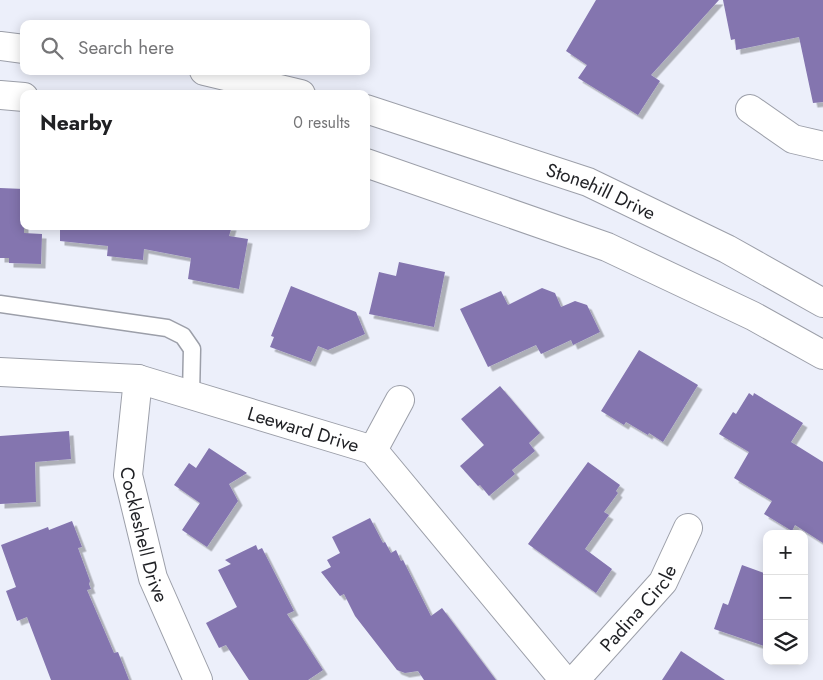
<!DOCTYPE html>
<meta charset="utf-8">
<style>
body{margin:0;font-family:Jost,sans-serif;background:#f2f2f2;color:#202124}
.controls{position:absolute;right:15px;bottom:15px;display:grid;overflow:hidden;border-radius:10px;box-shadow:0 2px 12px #0003}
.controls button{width:45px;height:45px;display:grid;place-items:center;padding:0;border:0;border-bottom:1px solid #e0e0e0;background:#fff;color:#202124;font:25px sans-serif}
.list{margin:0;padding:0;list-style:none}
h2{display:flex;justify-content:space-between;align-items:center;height:65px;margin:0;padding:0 20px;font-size:21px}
h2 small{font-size:16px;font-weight:400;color:#757577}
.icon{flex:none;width:28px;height:28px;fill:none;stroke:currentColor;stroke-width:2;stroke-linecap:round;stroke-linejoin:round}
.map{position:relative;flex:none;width:823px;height:680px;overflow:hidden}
.search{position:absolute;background:#fff;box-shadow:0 2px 12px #0003;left:20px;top:20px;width:350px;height:55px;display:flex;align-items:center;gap:12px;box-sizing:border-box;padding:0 18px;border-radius:10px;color:#757577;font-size:19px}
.panel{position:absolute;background:#fff;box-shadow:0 2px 12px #0003;left:20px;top:90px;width:350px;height:140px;border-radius:10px}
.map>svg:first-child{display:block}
.building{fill:#8475af;filter:url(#shadow)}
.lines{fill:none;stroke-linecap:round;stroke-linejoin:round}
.service-casing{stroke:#9c9fa9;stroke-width:19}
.minor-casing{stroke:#9c9fa9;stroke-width:30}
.secondary-casing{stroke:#9c9fa9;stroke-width:30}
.service{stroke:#fff;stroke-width:16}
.minor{stroke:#fff;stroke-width:28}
.secondary{stroke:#fff;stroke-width:28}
.labels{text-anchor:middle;stroke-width:4;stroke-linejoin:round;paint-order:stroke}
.street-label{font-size:19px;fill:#1f2024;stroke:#eceffa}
</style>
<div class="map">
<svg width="823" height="680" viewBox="0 0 823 680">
<defs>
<filter id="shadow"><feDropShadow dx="4.5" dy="4.5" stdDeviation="0" flood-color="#0004"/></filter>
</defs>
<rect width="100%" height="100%" fill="#eceffa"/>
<g class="building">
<polygon points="596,0 719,0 651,75 660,81 638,115 578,78 587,65 566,51"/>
<polygon points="723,0 823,0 823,102 813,103 799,37 736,50 735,39 731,40"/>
<polygon points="0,188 24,189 24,233 42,234 41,264 9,263 9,258 0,258"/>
<polygon points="60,226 232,226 229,236 248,239 239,289 188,279 191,258 144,249 143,260 107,256 108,246 60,241"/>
<polygon points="399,262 445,272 434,327 369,314 379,272 396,276"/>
<polygon points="291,286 356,312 365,334 328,350 318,346 311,362 270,347 274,337 271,336"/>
<polygon points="542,288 555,293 561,307 575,301 587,305 600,332 573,345 571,340 541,354 536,345 488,367 460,309 501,291 508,305"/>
<polygon points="639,350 698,385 663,442 649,433 648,435 626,422 624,425 601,411"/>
<polygon points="500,386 540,433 529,443 535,451 512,470 515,474 489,496 480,485 478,486 460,466 484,445 461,419"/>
<polygon points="749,393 753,396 754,393 803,423 791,442 823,462 823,543 795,525 792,531 764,514 772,501 734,478 749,452 719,434 733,412 736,414"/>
<polygon points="69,431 71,459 35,462 36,502 0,504 0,436"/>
<polygon points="209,448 247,473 229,484 238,501 207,547 182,530 200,503 174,485 189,463 196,468"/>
<polygon points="588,462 620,485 616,491 618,493 604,512 609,515 585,549 612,569 596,593 528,544"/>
<polygon points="370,518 383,543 385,542 391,553 396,550 401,561 403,560 431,616 442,608 496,680 424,680 418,671 405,673 397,670 355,616 344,594 340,596 321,572 331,567 327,560 340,553 332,537"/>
<polygon points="72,521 82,547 78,548 90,581 89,584 91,589 87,590 114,653 118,652 129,680 51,680 27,617 17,621 6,591 16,587 1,545 48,527 49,530"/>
<polygon points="256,545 258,550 262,548 294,611 287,614 323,670 308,680 249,680 226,645 219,648 206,623 237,607 218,570 231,564 225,560"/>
<polygon points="742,565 767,574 767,647 714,629 723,603 728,605"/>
<polygon points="681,651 725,680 662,680"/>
</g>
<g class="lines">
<g class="service-casing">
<polyline id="service" points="0,304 167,328 183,336 192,349 191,395"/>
</g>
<g class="minor-casing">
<g id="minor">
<polyline points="750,109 793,139 823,146"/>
<path id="s1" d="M0 372 138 379 373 450 564 680"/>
<path id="s2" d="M138 379 128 475 153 578 198 680"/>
<polyline points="373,450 400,400"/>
<path id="s3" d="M575 680 663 582 688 528"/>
</g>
</g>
<g class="secondary-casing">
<g id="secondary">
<polyline points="0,46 24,49"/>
<polyline points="204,71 301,94"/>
<polyline points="0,95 24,97"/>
<path id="s4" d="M366 109 588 182 727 249 823 303"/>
<polyline points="366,163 607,247 753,316 823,355"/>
</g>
</g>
<use href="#service" class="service"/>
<use href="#minor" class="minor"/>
<use href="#secondary" class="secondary"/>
</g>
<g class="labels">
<g class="street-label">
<text dy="7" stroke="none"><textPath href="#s4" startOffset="249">Stonehill Drive</textPath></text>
<text dy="7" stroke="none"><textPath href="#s1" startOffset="311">Leeward Drive</textPath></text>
<text dy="7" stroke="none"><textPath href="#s2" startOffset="158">Cockleshell Drive</textPath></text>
<text dy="7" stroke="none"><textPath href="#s3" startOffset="96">Padina Circle</textPath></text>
</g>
</g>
</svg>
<div class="controls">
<button>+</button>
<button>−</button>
<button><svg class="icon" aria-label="layers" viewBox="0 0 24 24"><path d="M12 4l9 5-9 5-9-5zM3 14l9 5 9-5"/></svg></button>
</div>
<div class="search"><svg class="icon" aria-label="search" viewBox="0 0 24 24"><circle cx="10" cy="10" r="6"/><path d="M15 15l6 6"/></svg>Search here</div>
<section class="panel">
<h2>Nearby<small>0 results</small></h2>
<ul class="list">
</ul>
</section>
</div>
